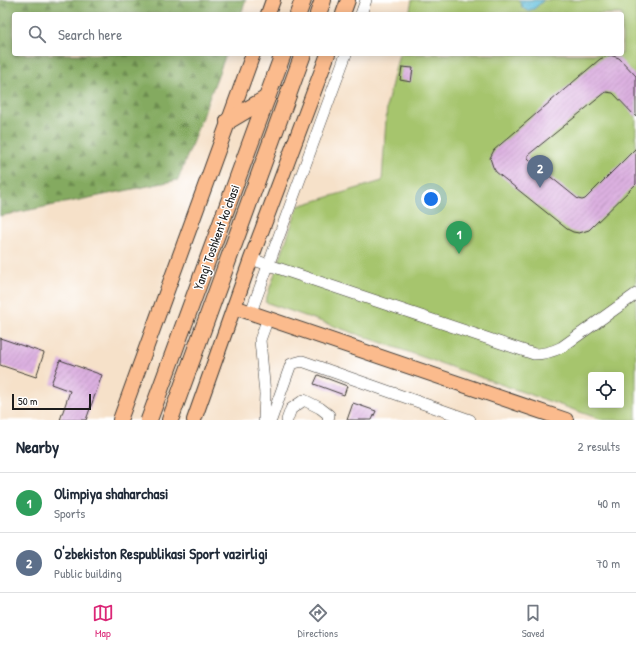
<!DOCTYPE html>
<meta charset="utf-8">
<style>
body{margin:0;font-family:"Patrick Hand",sans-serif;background:#f2f2f3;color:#1f2937}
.controls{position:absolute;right:12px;bottom:12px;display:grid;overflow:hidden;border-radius:4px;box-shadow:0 2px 10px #0003}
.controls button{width:36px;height:36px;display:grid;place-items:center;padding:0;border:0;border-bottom:1px solid #e0e1e3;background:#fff;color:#1f2937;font:20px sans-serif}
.scale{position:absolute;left:12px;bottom:10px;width:79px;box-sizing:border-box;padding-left:4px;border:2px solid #1c1c1c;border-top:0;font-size:11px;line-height:14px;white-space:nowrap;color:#1c1c1c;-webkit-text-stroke:3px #fff;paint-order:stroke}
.you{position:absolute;left:431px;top:199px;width:14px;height:14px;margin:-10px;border:3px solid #fff;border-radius:50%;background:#1a73e8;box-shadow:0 0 0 6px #1a73e833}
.badge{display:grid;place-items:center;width:26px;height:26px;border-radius:50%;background:#db2777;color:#fff;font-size:13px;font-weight:700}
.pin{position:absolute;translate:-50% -33px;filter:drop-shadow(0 1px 2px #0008)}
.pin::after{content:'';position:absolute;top:21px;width:14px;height:12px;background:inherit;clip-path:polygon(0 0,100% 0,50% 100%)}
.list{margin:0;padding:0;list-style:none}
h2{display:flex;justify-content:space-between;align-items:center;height:52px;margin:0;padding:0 16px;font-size:17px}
h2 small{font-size:13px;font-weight:400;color:#747a83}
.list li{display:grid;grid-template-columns:26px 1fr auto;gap:12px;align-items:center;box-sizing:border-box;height:60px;padding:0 16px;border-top:1px solid #e0e1e3}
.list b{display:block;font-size:15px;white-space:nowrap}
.list p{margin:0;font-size:13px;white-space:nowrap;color:#747a83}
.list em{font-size:13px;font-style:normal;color:#747a83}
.icon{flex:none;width:22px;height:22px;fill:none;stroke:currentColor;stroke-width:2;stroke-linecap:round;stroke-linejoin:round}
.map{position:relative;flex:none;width:636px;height:420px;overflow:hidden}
.search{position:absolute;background:#fff;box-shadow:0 2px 10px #0003;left:12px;right:12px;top:12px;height:44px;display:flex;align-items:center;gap:10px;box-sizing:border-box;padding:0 14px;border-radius:4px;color:#747a83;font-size:15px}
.sheet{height:172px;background:#fff}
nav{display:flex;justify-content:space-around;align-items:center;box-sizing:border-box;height:56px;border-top:1px solid #e0e1e3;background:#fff;font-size:11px;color:#747a83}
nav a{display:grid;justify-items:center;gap:2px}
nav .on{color:#db2777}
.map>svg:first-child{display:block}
.forest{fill:url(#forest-firs);stroke:#50633e}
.green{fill:#a6c56d;stroke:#617044;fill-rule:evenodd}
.water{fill:url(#water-ripples);stroke:#3d6d7c}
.building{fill:url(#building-hatch)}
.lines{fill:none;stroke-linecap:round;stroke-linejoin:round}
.minor-casing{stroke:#3d3a36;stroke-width:12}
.major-casing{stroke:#3d3a36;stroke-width:16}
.highway-casing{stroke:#3d3a36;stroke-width:18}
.minor{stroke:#fff;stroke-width:11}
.major{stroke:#fbbb8d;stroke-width:14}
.highway{stroke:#fbbb8d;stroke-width:16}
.labels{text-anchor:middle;stroke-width:3;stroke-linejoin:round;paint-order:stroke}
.street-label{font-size:13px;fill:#1c1c1c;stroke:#fff}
</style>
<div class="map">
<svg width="636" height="420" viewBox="0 0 636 420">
<defs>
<pattern id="forest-firs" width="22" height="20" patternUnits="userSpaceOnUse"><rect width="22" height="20" fill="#84aa60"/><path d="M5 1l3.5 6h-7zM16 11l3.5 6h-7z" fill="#6b8a4e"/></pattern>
<pattern id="water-ripples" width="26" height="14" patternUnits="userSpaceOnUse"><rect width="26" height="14" fill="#5ebedc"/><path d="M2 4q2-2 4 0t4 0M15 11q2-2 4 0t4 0" fill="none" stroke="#4d9ab2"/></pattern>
<pattern id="building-hatch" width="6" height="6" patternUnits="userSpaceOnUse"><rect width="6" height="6" fill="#dcb0e0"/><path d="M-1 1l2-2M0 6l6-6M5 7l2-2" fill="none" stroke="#bc97c0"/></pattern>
</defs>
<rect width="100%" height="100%" fill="#fff"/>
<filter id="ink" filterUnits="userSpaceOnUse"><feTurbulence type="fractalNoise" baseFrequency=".025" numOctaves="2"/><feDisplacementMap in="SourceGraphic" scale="8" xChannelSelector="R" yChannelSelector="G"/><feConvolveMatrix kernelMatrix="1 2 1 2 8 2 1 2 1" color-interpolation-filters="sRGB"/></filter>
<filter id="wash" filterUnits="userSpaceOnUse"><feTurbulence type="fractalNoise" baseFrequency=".012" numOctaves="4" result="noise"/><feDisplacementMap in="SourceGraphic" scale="16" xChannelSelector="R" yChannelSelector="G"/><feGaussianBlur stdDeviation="0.9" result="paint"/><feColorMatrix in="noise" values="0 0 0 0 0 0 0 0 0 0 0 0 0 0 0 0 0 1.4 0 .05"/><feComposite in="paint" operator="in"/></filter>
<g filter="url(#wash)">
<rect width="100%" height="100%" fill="#f6e1c9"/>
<polygon class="forest" points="0,0 246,0 241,14 14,14 14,54 226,54 178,180 0,216"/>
<path class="green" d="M412 0H636V420H603L265 302 298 206 382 181 387 104 399 54H622V14H409ZM591 375H621V405H591Z"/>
<polygon class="water" points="519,0 544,0 534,9 527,11 522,7"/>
<g id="blocks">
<g class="building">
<polygon points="610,55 619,58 636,76 636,117 613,93 606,92 528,155 528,158 531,161 578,199 582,200 585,199 636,148 636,184 589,230 579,233 573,232 567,229 496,172 493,167 490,158 494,150 600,59"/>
<polygon points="402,67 413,68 411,82 400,80"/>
<polygon points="0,338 44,353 36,377 0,365"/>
<polygon points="60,360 102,375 86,420 60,420 70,391 51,384"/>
<polygon points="318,375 347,386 344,395 314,384"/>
<polygon points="353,403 376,411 372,420 347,420"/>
</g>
</g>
</g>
<g filter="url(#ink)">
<use href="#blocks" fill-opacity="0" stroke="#3d3a36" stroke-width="1"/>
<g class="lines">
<g class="minor-casing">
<g id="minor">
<polyline points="361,14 366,0"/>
<path d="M251 259 534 354C545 354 552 352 562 347L636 294"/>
<polyline points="251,312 346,54"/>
<polyline points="264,420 265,394 260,340 268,318"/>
<polyline points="271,420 291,364 302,361 470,420"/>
<polyline points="287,420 291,409 304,400 320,408 329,415 328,420"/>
</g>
</g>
<g class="major-casing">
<g id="major">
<polyline points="268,14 273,0"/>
<polyline points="343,14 348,0"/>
<polyline points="234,307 566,420"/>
<polyline points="120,420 253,54"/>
<polyline points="194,420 251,259 328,54"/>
</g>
</g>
<g class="highway-casing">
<g id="highway">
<polyline points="298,14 303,0"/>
<polyline points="318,14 323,0"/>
<polyline points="228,121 267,98"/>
<polyline points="149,420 283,54"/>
<polyline points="170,420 303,54"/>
</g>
</g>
<use href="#minor" class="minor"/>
<use href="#major" class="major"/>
<use href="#highway" class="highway"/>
</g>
</g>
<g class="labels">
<g class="street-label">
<text transform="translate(216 237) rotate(-70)" y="5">Yangi Toshkent ko‘chasi</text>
</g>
</g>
</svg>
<div class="controls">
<button><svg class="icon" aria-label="locate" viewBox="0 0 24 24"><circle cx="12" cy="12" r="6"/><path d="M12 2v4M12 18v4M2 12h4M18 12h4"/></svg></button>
</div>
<div class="scale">50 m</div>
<div class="you"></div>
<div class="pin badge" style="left:459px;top:254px;background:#2e9e5b">1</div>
<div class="pin badge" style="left:540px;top:188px;background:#5c6f8a">2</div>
<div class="search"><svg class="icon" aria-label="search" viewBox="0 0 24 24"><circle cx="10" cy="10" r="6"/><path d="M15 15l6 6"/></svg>Search here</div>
</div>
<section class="sheet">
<h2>Nearby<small>2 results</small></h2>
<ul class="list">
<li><span class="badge" style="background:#2e9e5b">1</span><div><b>Olimpiya shaharchasi</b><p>Sports</p></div><em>40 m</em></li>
<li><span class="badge" style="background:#5c6f8a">2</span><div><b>O'zbekiston Respublikasi Sport vazirligi</b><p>Public building</p></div><em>70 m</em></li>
</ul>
</section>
<nav>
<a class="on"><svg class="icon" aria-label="map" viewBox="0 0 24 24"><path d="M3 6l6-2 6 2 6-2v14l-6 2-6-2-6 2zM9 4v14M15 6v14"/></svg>Map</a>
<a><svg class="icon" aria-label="directions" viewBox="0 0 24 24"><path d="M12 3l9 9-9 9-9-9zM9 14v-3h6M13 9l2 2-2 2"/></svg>Directions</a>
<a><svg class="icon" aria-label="saved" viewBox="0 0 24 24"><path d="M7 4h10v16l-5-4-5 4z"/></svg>Saved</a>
</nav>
